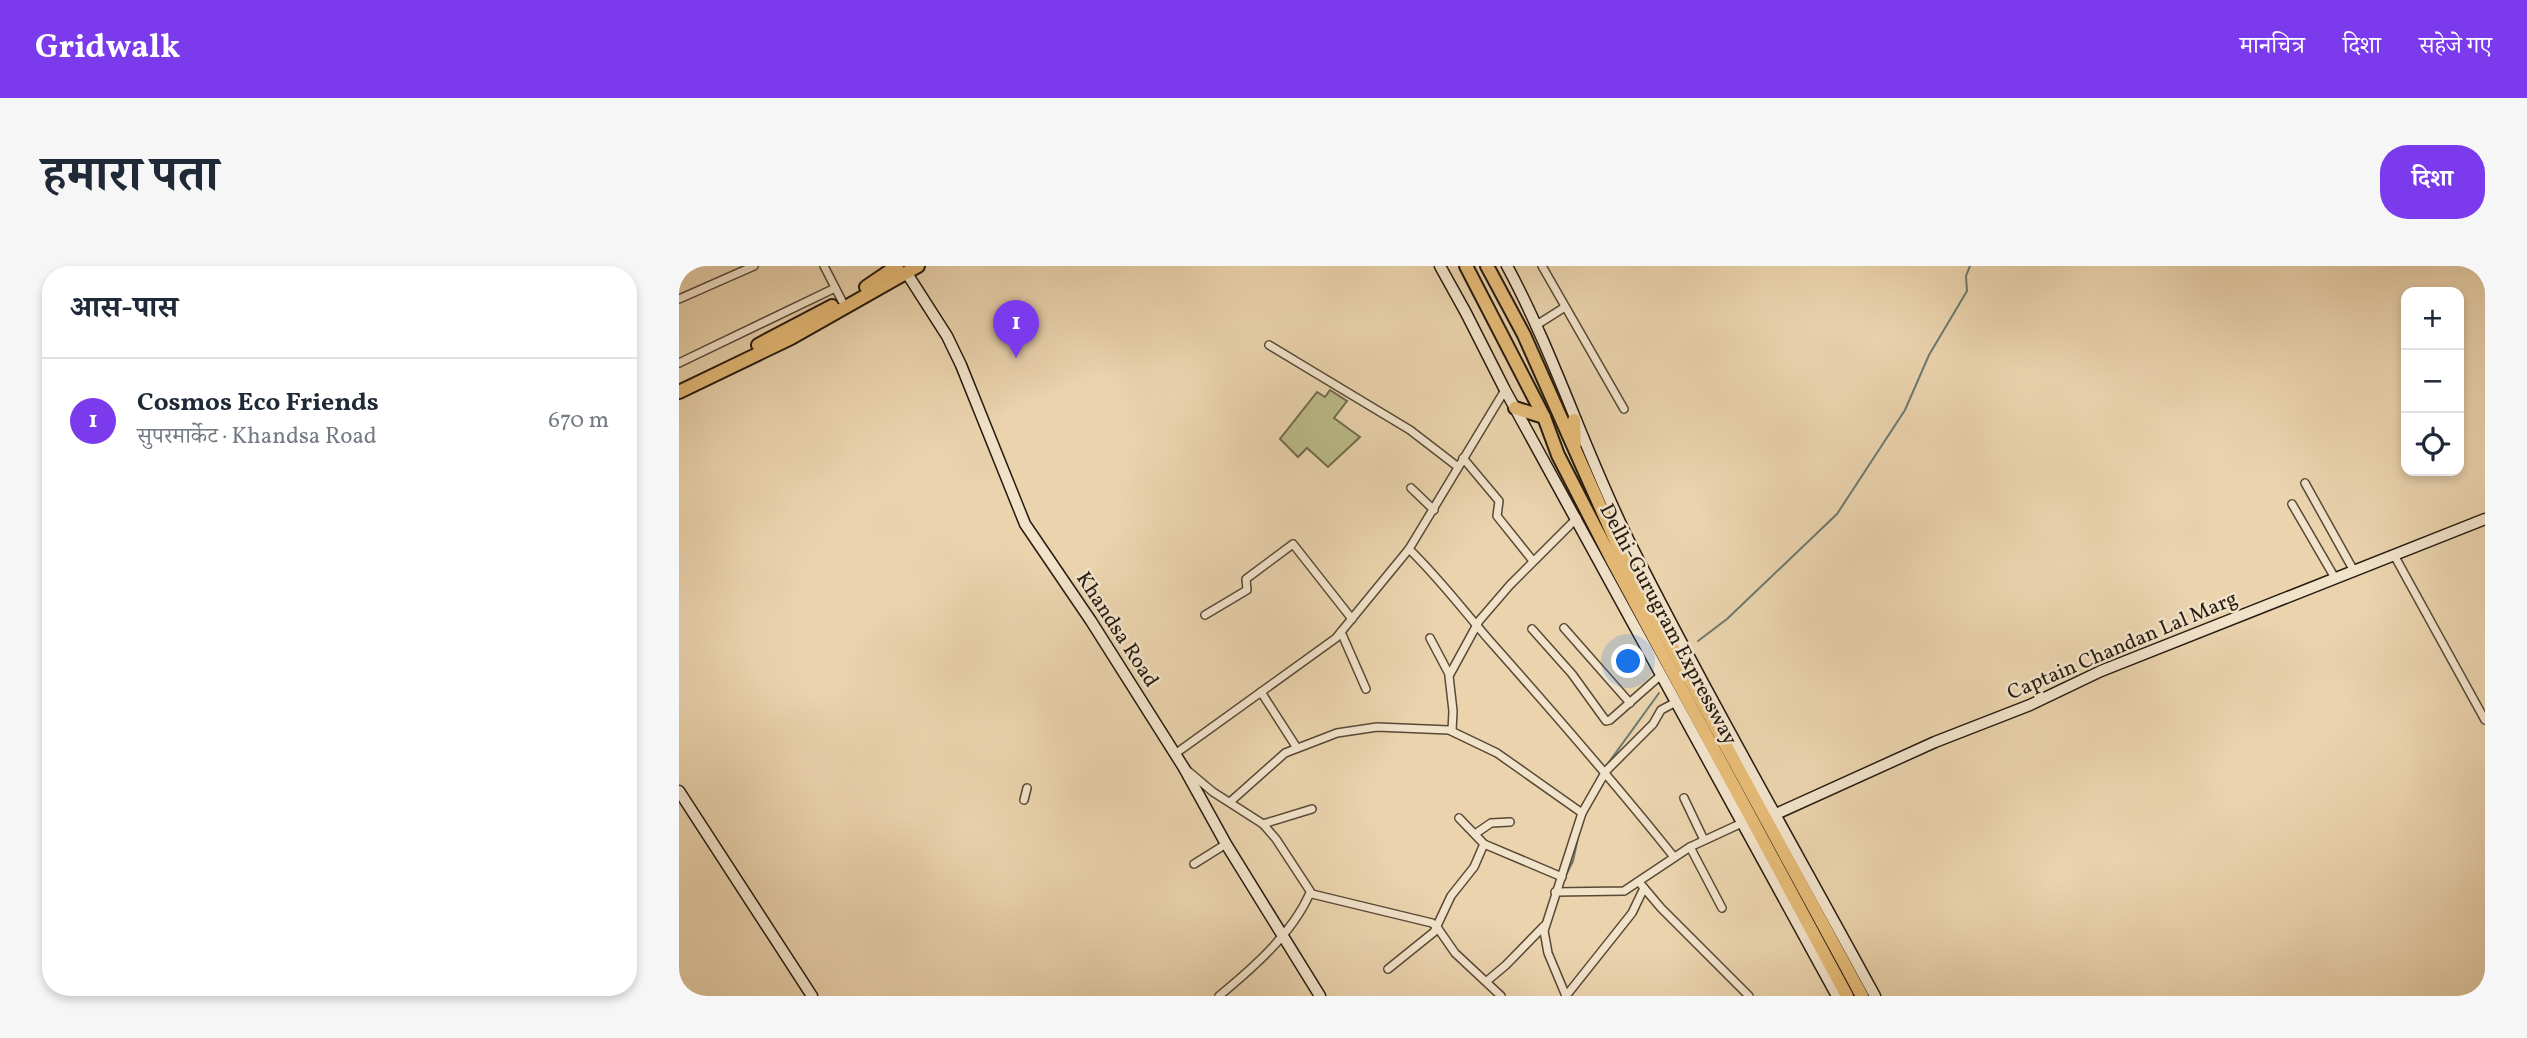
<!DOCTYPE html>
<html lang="hi">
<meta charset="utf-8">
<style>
body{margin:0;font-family:Vollkorn,"Noto Serif Devanagari",serif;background:#f6f6f7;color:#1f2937}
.controls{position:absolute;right:21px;top:21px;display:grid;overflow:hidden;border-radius:14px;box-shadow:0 4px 10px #0003}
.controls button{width:63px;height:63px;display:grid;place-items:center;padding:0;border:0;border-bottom:2px solid #e0e1e3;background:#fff;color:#1f2937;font:35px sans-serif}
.you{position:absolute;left:950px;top:396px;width:24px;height:24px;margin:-18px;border:5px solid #fff;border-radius:50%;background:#1a73e8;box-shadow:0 0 0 10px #1a73e833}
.badge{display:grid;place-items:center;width:46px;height:46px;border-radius:50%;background:#7c3aed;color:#fff;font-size:23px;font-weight:700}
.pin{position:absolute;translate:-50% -58px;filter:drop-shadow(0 2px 4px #0008)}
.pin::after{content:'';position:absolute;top:37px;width:24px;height:21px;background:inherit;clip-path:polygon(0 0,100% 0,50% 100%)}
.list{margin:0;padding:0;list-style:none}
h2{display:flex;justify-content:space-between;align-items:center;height:91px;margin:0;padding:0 28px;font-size:30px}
h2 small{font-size:23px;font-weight:400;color:#747a83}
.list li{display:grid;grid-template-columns:46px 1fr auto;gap:21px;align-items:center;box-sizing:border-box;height:126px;padding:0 28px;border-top:2px solid #e0e1e3}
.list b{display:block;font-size:26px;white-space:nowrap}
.list p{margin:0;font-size:23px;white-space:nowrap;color:#747a83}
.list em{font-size:23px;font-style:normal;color:#747a83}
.icon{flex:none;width:38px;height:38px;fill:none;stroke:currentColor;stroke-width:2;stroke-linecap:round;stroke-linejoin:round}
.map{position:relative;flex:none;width:1806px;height:730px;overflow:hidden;border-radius:28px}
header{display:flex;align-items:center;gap:42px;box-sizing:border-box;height:98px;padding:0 35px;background:#7c3aed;color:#fff}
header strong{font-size:33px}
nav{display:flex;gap:38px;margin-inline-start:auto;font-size:24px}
.intro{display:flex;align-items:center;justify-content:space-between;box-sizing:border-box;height:168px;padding:0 42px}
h1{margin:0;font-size:49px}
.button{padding:18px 32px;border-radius:28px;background:#7c3aed;color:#fff;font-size:24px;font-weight:700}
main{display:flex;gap:42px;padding:0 42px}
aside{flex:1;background:#fff;border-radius:28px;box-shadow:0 4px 10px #0003}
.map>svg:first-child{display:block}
.green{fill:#babb88;stroke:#706b4c;stroke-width:2}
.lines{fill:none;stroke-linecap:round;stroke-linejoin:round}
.stream{stroke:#6a796f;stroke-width:2}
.street-casing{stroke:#574936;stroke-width:10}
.secondary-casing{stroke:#261b0f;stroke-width:13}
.highway-casing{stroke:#261b0f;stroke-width:16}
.street{stroke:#f1e2ca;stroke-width:7}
.secondary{stroke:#f1e2ca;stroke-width:10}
.highway{stroke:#e5ba76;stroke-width:12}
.labels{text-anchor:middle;stroke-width:5;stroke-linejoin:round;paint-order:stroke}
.street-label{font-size:21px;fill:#261b0f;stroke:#f1e2ca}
</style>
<header>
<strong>Gridwalk</strong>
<nav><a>मानचित्र</a><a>दिशा</a><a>सहेजे गए</a></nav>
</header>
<div class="intro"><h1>हमारा पता</h1><a class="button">दिशा</a></div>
<main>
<aside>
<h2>आस-पास<small></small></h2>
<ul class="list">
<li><span class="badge">1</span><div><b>Cosmos Eco Friends</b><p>सुपरमार्केट · Khandsa Road</p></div><em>670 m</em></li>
</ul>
</aside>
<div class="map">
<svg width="1806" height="730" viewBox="0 0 1806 730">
<rect width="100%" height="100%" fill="#ead3ad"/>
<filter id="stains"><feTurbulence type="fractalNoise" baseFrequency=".00286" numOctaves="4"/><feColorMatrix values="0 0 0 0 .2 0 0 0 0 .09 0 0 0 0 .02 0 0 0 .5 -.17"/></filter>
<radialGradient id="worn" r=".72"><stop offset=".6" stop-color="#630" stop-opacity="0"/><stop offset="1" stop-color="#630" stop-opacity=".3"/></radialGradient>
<polygon class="green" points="651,124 668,135 655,152 681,171 649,201 628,182 619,191 601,173 638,126 646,131"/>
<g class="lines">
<g class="stream">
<polyline points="1019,375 1048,353 1158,248 1226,144 1250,89 1288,25 1287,10 1291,0"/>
<polyline points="925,503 980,427"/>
<polyline points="886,611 894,595 900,567"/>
</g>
<g class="street-casing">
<g id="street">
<polyline points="145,0 163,35"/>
<polyline points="863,0 945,143"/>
<polyline points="0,33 75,0"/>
<polyline points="856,60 886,41"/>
<polyline points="590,79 731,164 779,201"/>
<polyline points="0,97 156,22"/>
<polyline points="784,192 820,235 818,250 854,295"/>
<polyline points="1626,217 1675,305"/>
<polyline points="732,222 755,244"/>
<polyline points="1613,238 1656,312"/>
<path d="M730 283C760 312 784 344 811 375 874 446 936 517 995 591"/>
<polyline points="1715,289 1806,454"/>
<polyline points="526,349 568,324 567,313 614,278 673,353"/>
<polyline points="885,362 951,437"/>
<polyline points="853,363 893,408 927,455 931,454 982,409"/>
<polyline points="662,366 687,423"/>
<polyline points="751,372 770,408"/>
<polyline points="582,426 618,482"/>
<polyline points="773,465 774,445 770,410 800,355 831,319 898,252"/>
<polyline points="496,488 657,372 730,283 826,124"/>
<polyline points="509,505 534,526 584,558 597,573 633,628 753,657 758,661 776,687 822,730"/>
<polyline points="1005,532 1025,574"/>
<polyline points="345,534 348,522"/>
<polyline points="551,536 606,487 658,467 698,461 770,464 818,487 903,547"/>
<polyline points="780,552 805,578 883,611"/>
<polyline points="584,558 633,543"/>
<polyline points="796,568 812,557 831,556"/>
<polyline points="1011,581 1043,642"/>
<polyline points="515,598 547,578"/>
<polyline points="960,616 982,642 1070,730"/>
<polyline points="876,626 945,625 1011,581 1063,557"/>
<polyline points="709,703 755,666 772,630 795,601 805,578"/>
<polyline points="808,715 827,699 865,660"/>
<path d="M540 730C574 702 613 668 631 627"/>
<polyline points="887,730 869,687 865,665 903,547 927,505 974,458 982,444 997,436"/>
<polyline points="887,730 953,647 965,622"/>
</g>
</g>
<g class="secondary-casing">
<g id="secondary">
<polyline points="761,0 787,47 826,124 1158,730"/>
<path d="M828 0C876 89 907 190 953 281 1030 433 1115 581 1196 730"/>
<polyline points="227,6 268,70 282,99 346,258 412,355 505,502 547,578 641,730"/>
<polyline points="0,525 133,730"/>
<polyline points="1097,548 1256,476 1351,439 1422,405 1806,253"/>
</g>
</g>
<g class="highway-casing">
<g id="highway">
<polyline points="787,0 865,151 879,189 933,294 1168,730"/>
<polyline points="808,0 845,69 942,287 1183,730"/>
<polyline points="187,21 218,0"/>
<polyline points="79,79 153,40"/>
<polyline points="0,126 112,72 239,0"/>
<polyline points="836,142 865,151"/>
<polyline points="895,154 896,178"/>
</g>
</g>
<use href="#street" class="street"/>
<use href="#secondary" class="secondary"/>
<use href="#highway" class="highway"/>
</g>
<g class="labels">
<g class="street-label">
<text transform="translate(990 358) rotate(62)" y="7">Delhi-Gurugram Expressway</text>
<text transform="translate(439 363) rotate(57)" y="7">Khandsa Road</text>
<text transform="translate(1443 379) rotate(-23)" y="7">Captain Chandan Lal Marg</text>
</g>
</g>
<rect width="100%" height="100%" filter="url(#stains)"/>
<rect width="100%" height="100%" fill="url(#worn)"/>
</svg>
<div class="controls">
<button>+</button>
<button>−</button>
<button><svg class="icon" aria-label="locate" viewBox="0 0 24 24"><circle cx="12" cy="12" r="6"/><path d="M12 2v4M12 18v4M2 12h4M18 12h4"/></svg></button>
</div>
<div class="you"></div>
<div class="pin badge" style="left:337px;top:92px">1</div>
</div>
</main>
